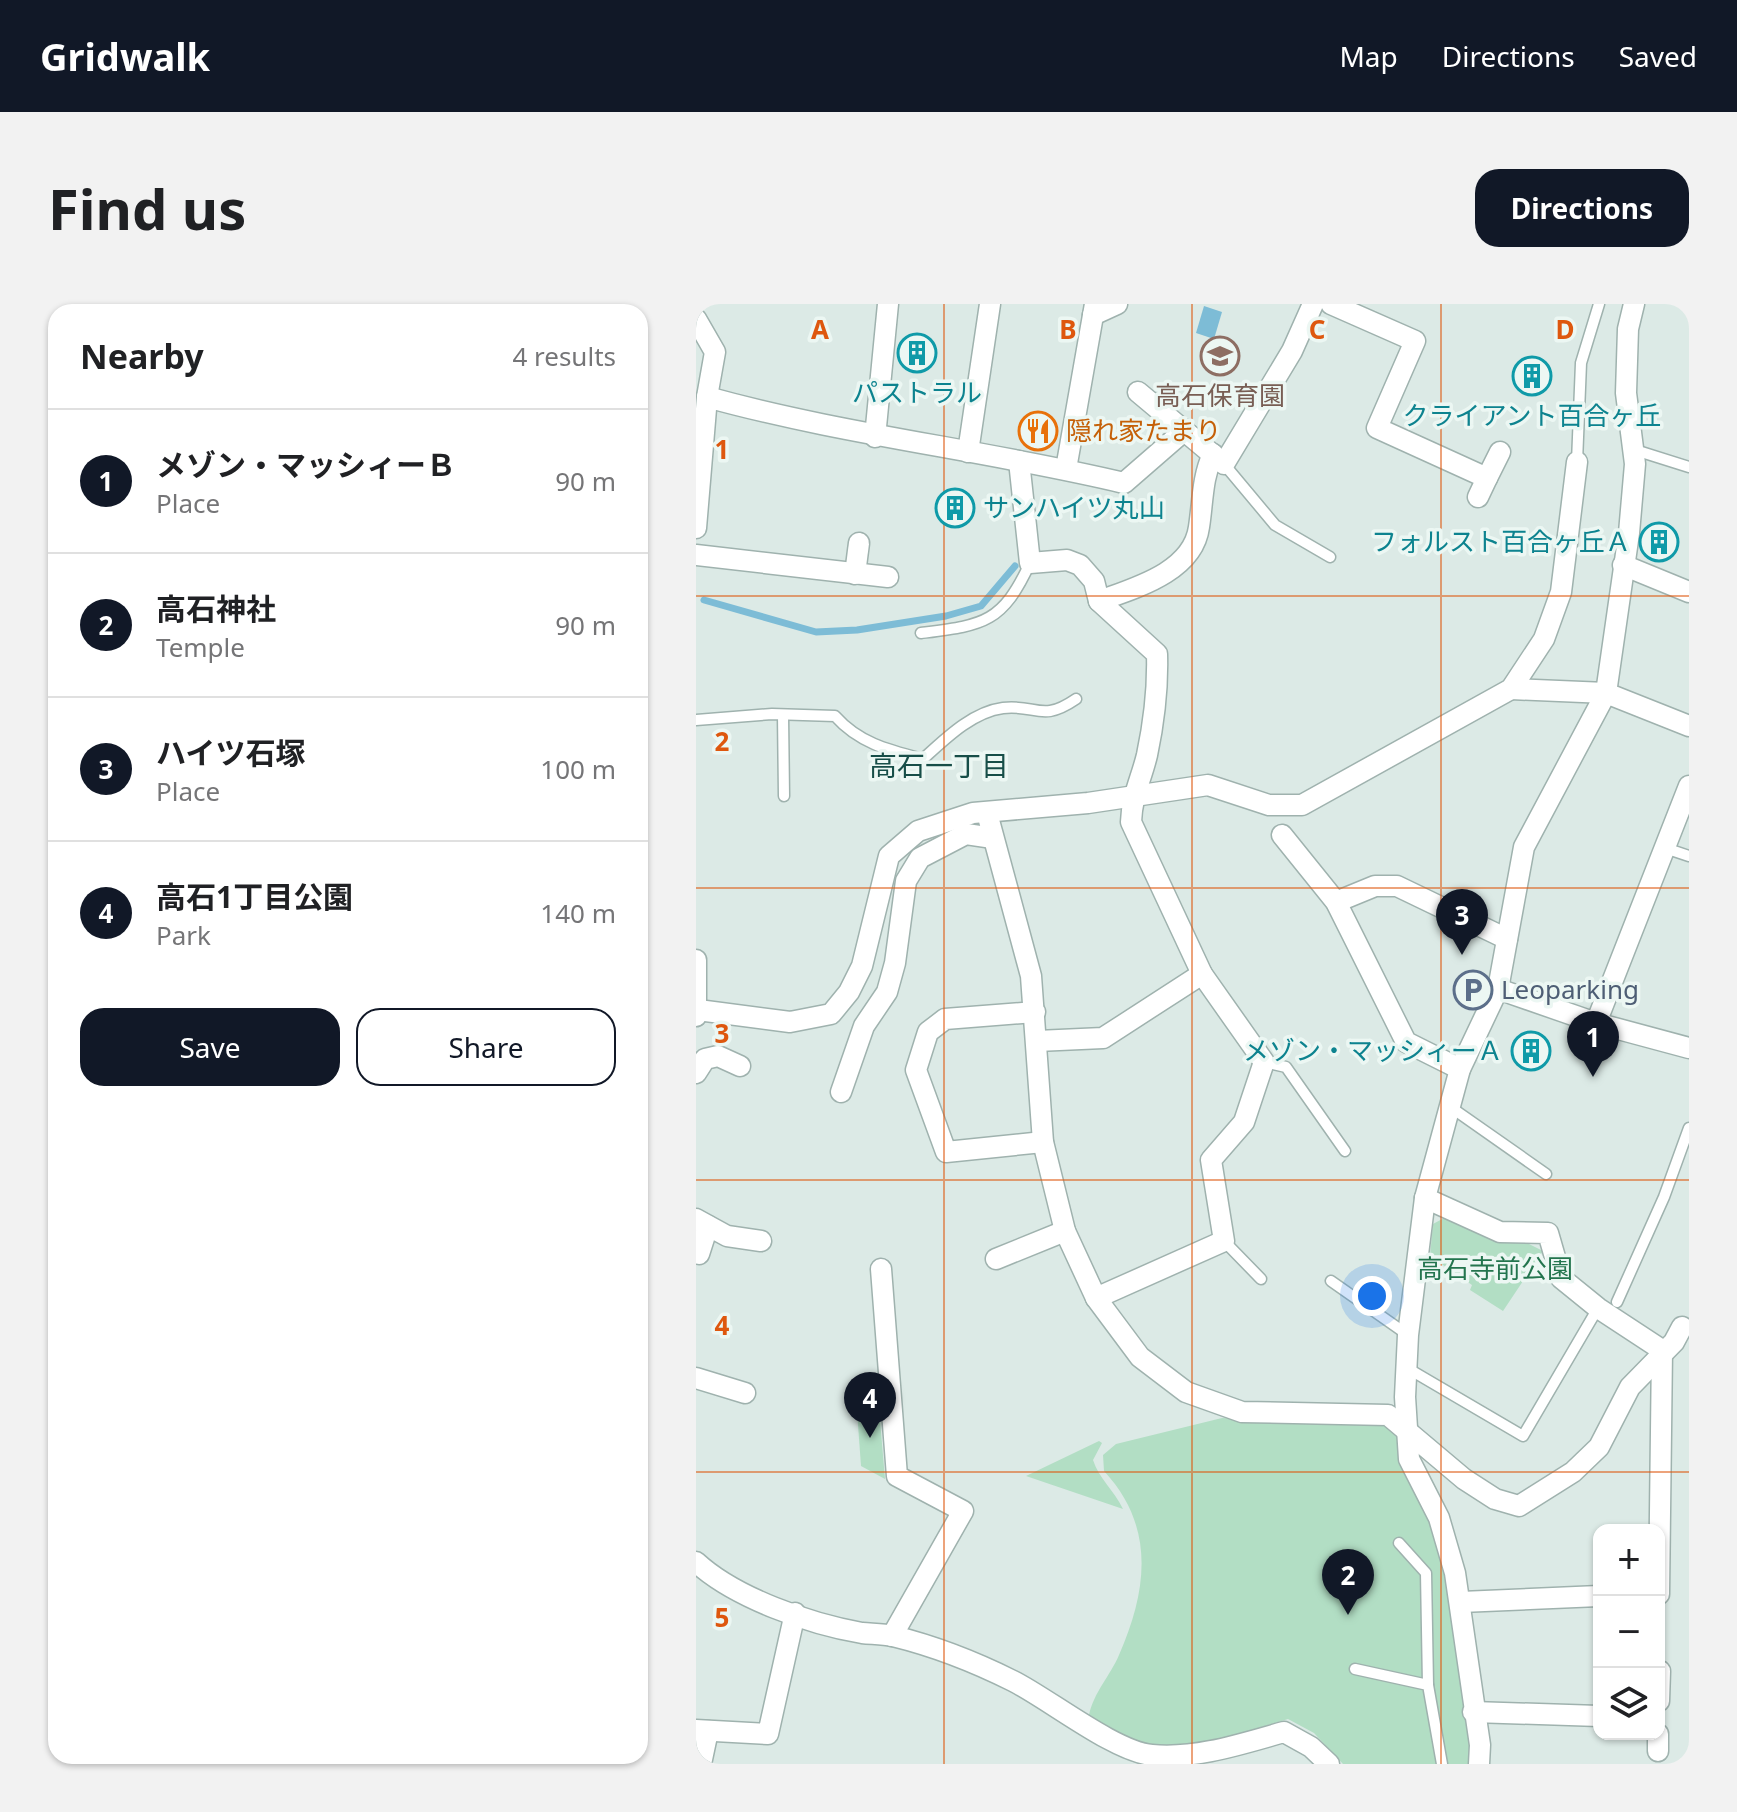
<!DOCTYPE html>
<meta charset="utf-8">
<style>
body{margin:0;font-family:"Noto Sans","Noto Sans JP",sans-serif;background:#f2f2f2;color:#202124}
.controls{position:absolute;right:24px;bottom:24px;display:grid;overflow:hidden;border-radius:16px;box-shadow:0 2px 6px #0004}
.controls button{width:72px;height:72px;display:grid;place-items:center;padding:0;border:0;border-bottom:2px solid #e0e0e0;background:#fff;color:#202124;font:40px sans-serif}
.you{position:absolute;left:676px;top:992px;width:28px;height:28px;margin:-20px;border:6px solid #fff;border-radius:50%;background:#1a73e8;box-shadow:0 0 0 12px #1a73e833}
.badge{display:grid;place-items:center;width:52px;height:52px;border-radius:50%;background:#111827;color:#fff;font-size:26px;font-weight:700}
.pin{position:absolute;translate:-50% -66px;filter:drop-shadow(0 2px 4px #0008)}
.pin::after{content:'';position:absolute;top:42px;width:28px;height:24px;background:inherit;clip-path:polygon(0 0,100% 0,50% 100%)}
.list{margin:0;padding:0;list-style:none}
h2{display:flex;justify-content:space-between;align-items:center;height:104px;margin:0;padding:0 32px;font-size:34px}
h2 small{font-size:26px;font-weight:400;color:#757577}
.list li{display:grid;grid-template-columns:52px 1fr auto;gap:24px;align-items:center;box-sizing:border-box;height:144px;padding:0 32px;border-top:2px solid #e0e0e0}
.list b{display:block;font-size:30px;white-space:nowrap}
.list p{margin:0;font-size:26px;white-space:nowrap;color:#757577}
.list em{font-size:26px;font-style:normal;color:#757577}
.actions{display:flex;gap:16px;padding:24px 32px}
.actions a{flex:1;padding:18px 0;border:2px solid #111827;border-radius:24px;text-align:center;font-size:28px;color:#111827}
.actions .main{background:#111827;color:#fff}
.icon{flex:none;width:44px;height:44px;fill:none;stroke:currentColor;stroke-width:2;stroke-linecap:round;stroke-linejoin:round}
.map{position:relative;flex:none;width:993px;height:1460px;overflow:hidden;border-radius:24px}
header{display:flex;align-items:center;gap:48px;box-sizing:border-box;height:112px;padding:0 40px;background:#111827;color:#fff}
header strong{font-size:38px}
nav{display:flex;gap:44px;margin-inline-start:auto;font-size:28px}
.intro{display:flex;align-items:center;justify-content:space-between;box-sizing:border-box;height:192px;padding:0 48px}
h1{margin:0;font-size:56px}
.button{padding:20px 36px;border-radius:24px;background:#111827;color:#fff;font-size:28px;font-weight:700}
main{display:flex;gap:48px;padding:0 48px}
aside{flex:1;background:#fff;border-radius:24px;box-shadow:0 2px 6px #0004}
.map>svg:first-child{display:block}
.green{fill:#b2dec4}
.water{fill:#7dbcd6}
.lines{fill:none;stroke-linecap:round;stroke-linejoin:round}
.stream{stroke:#7dbcd6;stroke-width:7}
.lane-casing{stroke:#9fb2ae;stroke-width:13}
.street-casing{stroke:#9fb2ae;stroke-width:23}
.lane{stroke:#fff;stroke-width:10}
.street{stroke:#fff;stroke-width:20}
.grid{fill:none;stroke:#de570e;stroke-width:2;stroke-opacity:0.55}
.labels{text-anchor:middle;stroke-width:7;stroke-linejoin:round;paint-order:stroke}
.culture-label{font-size:26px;fill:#0d838f;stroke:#ecf7f3}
.education-label{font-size:26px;fill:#785e54;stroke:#ecf7f3}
.food-label{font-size:26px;fill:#c56008;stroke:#ecf7f3;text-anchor:start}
.service-label{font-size:26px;fill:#4e5e75;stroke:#ecf7f3;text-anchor:start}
.park-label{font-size:26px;fill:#23754e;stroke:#ecf7f3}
.neighbourhood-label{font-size:28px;fill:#174e48;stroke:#ecf7f3}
.grid-label{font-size:26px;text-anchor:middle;font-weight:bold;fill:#de570e;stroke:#ecf7f3;stroke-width:7;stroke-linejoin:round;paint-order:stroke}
</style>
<header>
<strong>Gridwalk</strong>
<nav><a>Map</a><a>Directions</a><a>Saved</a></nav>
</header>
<div class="intro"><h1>Find us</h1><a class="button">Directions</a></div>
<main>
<aside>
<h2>Nearby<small>4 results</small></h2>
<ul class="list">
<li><span class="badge">1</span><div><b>メゾン・マッシィーＢ</b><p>Place</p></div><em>90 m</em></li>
<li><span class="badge">2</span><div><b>高石神社</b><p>Temple</p></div><em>90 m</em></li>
<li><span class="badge">3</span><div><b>ハイツ石塚</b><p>Place</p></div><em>100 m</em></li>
<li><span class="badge">4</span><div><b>高石1丁目公園</b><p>Park</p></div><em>140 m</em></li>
</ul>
<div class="actions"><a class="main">Save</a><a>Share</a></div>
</aside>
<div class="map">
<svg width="993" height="1460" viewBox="0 0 993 1460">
<rect width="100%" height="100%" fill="#dceae6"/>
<g class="green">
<polygon points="748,914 792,934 833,940 847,947 807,1007 774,986 776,981 734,952 737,920"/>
<polygon points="183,1104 189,1175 165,1162 161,1107"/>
<path d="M526 1114 692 1120 706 1140 746 1235 775 1443 773 1460H647L618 1429 592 1415C548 1428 502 1444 455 1442 433 1440 411 1423 393 1411 398 1388 414 1372 423 1351 452 1285 459 1222 408 1167L407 1151 420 1140Z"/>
<path d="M403 1137 406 1139 397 1156C403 1175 418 1186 427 1205L330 1172Z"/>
</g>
<polygon class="water" points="508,2 526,8 518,35 500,29"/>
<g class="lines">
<polyline class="stream" points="8,296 120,328 161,326 250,312 285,302 319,262"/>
<g class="lane-casing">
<g id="lane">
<polyline points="939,146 993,163"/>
<polyline points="881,158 885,59 903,0"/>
<polyline points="528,160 579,221 634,253"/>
<path d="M225 329C287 321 306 320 334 259"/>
<polyline points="87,411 88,492"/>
<path d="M0 416 76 410 139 412C163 439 192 446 227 455 249 435 276 408 307 404 341 400 345 419 380 395"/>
<polyline points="969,544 993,552"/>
<polyline points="568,758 590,763 649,847"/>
<polyline points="753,802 850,870"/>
<polyline points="528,937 565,975"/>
<polyline points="635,977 712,1031"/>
<polyline points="921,998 968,893 993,824"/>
<polyline points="711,1064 827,1132 902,1004"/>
<polyline points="703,1239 730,1269 732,1381"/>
<polyline points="659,1365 732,1381 746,1460"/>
</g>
</g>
<g class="street-casing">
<g id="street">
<polyline points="635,0 719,37 681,124 791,174 804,148"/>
<polyline points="397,11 421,0"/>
<polyline points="0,15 19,48 11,93 0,224"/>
<polyline points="442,88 528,160 596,47 617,0"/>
<path d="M11 93C148 131 290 146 428 179L489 126"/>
<polyline points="179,133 192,0"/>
<polyline points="272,148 294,0"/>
<path d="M323 157 334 259 371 256 384 261 398 277 403 297 461 350C462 383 458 418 451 451 445 476 436 491 435 518L506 670 568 758 548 818 515 856 528 937 400 994"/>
<polyline points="370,165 399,0"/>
<polyline points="782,193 791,174"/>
<polyline points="0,251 192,273"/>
<polyline points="927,261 993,288"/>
<polyline points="159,270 163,239"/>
<path d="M403 297C439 284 497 268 503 223 507 197 506 174 517 150"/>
<polyline points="815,385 910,389 993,422"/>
<polyline points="291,509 335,672 347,838 369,927 400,994 444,1053 490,1088 546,1108 692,1111 768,1175 799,1195 823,1202 877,1168 903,1143 934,1083 978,1038 986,1023"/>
<polyline points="586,531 640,598 710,738 764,765"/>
<polyline points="640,598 679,582 701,582 811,635"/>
<polyline points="0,656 0,712"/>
<polyline points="802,685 900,719 993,744"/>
<polyline points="2,706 94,718 135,710 153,688 166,662 193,552 222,527 277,509 392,499 512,481 573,501 606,501 815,385 848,335 865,288 881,158"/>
<polyline points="339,708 249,715 232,728 220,766 250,848 347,838"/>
<polyline points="900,719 993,482"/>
<polyline points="341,737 407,734 506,670"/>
<polyline points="0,769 9,755 22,752 44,762"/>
<polyline points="145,788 168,722 191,688 199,659 210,577 224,554 270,530 297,534"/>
<polyline points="729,894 804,928 852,929 865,974 902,1004 966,1046 963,1290"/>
<polyline points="0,915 31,932 65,937"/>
<polyline points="3,950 12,922"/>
<polyline points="300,955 369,927"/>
<polyline points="185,965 201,1172 267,1207 196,1332"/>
<polyline points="0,1074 49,1089"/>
<path d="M0 1258C39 1294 114 1320 166 1329 176 1330 187 1330 197 1332 238 1342 279 1358 317 1377 353 1395 419 1448 456 1451 501 1455 545 1440 588 1428L615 1443 633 1460"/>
<polyline points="765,1298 903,1292"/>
<polyline points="963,1397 964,1367"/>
<polyline points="777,1408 903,1412"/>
<polyline points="0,1426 72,1430 99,1309"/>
<polyline points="962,1447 962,1430"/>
<polyline points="5,1460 12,1427"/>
<polyline points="783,1460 784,1441 759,1269 743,1214 713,1155 709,1093 712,1031 729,894 764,765 802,685 828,543 910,389 933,229 939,160 930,89 932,25 938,0"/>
</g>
</g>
<use href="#lane" class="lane"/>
<use href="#street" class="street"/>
</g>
<path class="grid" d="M248 0V1460M496 0V1460M745 0V1460M0 292H993M0 584H993M0 876H993M0 1168H993"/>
<defs>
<g id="building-ring" transform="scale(2)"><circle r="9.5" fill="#ecf7f3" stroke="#0f9aa8" stroke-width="1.5"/><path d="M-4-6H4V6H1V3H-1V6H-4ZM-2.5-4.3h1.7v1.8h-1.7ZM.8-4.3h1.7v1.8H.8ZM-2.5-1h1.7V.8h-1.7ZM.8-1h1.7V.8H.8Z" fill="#0f9aa8"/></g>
<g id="school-ring" transform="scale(2)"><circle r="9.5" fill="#ecf7f3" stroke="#8d6e63" stroke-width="1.5"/><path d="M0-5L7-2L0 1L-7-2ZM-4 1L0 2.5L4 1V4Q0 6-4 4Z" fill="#8d6e63"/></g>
<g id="restaurant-ring" transform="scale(2)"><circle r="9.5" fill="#ecf7f3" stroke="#e8710a" stroke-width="1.5"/><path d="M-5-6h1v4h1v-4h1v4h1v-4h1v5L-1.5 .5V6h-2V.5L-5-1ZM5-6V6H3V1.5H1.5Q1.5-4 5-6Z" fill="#e8710a"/></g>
<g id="parking-ring" transform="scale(2)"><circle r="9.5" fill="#ecf7f3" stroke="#5c6f8a" stroke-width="1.5"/><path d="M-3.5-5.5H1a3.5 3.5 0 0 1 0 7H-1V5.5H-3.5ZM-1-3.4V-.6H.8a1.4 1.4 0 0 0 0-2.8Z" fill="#5c6f8a"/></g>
</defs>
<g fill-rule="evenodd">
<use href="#building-ring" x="221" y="49"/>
<use href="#school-ring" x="524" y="52"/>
<use href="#building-ring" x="836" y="72"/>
<use href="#restaurant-ring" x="342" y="127"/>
<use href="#building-ring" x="259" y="204"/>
<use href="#building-ring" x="963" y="238"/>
<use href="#parking-ring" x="777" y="686"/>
<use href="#building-ring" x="835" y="747"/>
</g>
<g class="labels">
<g class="culture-label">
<text x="221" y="98">パストラル</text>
<text x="836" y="121">クライアント百合ヶ丘</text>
<text x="287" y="213" text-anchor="start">サンハイツ丸山</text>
<text x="935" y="247" text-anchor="end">フォルスト百合ヶ丘Ａ</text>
<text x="807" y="756" text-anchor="end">メゾン・マッシィーＡ</text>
</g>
<g class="education-label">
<text x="524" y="101">高石保育園</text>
</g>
<g class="food-label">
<text x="370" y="136">隠れ家たまり</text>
</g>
<g class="service-label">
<text x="805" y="695">Leoparking</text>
</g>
<g class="park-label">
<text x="799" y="974">高石寺前公園</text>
</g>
<g class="neighbourhood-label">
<text x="243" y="472">高石一丁目</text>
</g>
</g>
<g class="grid-label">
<text x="124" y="35">A</text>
<text x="372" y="35">B</text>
<text x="621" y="35">C</text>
<text x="869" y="35">D</text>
<text x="26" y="155">1</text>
<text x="26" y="447">2</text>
<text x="26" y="739">3</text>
<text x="26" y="1031">4</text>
<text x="26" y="1323">5</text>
</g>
</svg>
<div class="controls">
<button>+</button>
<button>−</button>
<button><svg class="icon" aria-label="layers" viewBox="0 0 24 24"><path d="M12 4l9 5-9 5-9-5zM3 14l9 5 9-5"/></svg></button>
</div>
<div class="you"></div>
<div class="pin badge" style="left:897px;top:773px">1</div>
<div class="pin badge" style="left:652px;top:1311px">2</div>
<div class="pin badge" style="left:766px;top:651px">3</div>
<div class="pin badge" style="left:174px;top:1134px">4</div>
</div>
</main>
